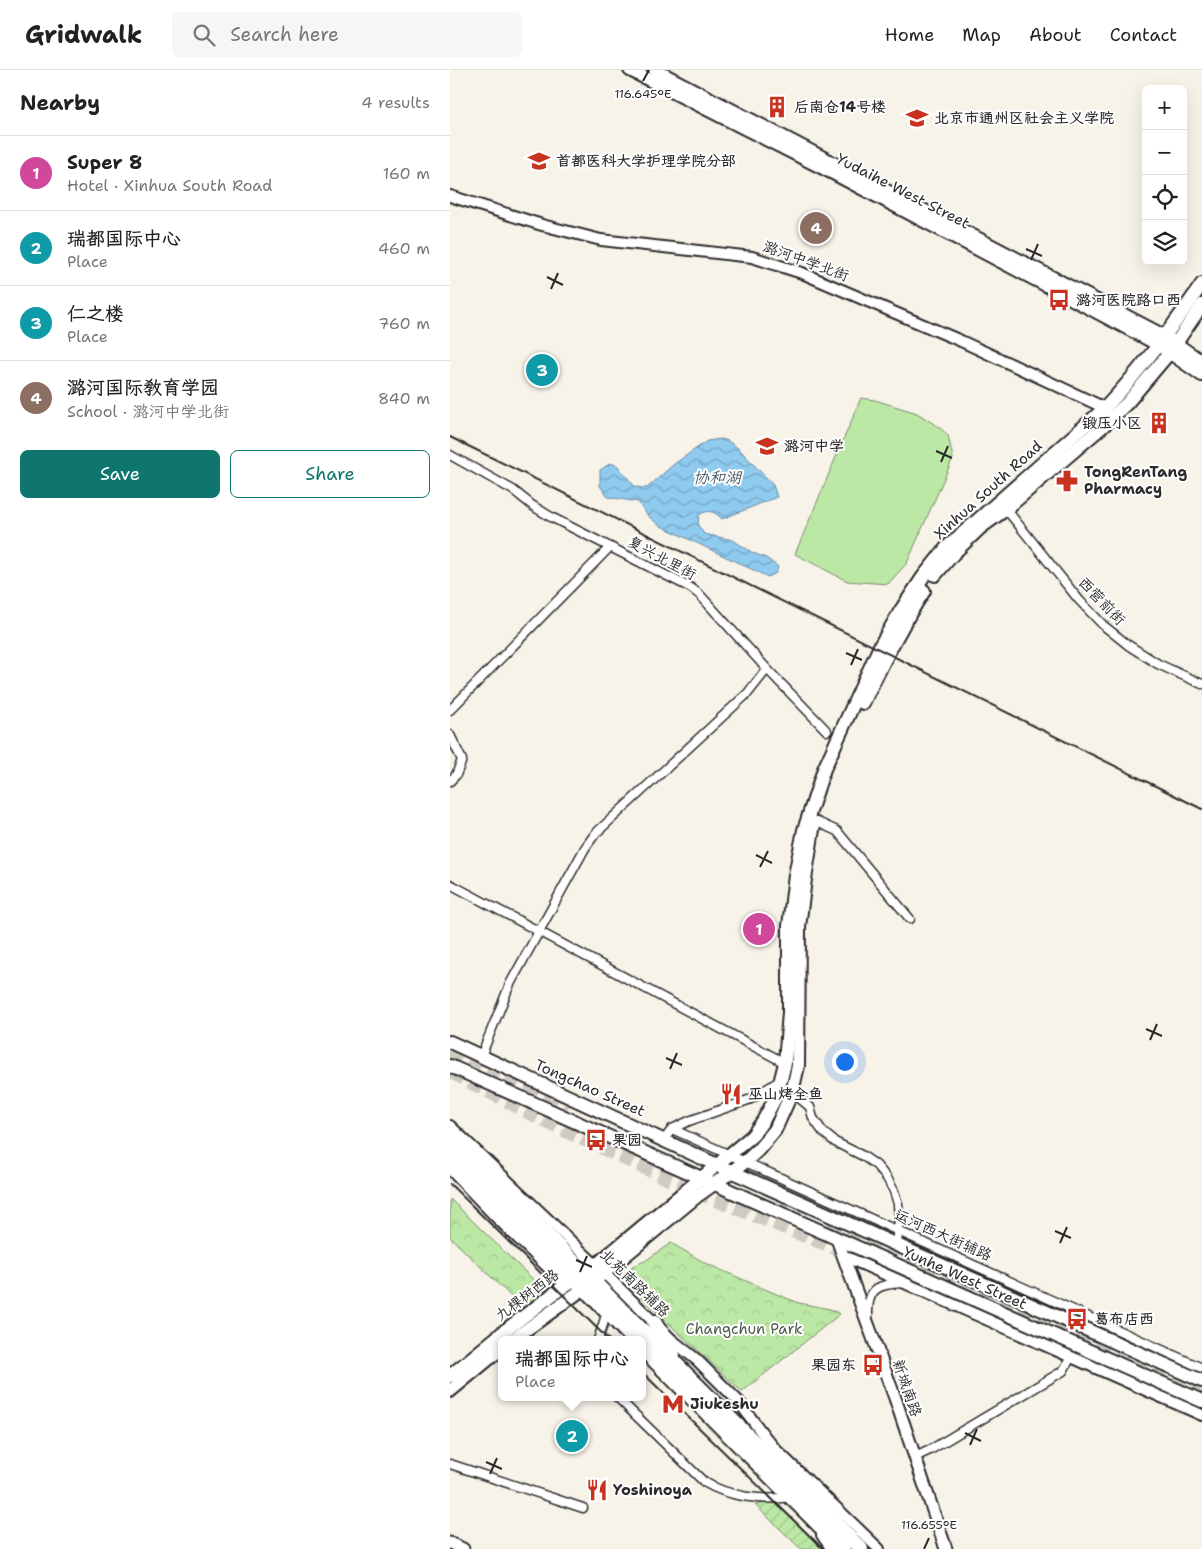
<!DOCTYPE html>
<meta charset="utf-8">
<style>
body{margin:0;font-family:"Shantell Sans","LXGW WenKai TC",sans-serif;background:#f6f6f6;color:#222}
.controls{position:absolute;right:15px;top:15px;display:grid;overflow:hidden;border-radius:8px;box-shadow:0 5px 20px #0002}
.controls button{width:45px;height:45px;display:grid;place-items:center;padding:0;border:0;border-bottom:1px solid #e0e0e0;background:#fff;color:#222;font:25px sans-serif}
.you{position:absolute;left:394px;top:991px;width:18px;height:18px;margin:-12px;border:4px solid #fff;border-radius:50%;background:#1a73e8;box-shadow:0 0 0 8px #1a73e833}
.badge{display:grid;place-items:center;width:32px;height:32px;border-radius:50%;background:#0f766e;color:#fff;font-size:16px;font-weight:700}
.pin{position:absolute;translate:-50% -50%;border:2px solid #fff;box-shadow:0 1px 5px #0006}
.popup{position:absolute;left:48px;top:1266px;width:148px;height:65px;box-sizing:border-box;display:grid;place-content:center;border-radius:8px;background:#fff;filter:drop-shadow(0 1px 4px #0005);font-size:16px;white-space:nowrap;color:#767676}
.popup b{font-size:19px;color:#222}
.popup::after{content:'';position:absolute;left:50%;top:100%;margin-left:-10px;border:10px solid transparent;border-top-color:#fff}
.list{margin:0;padding:0;list-style:none}
h2{display:flex;justify-content:space-between;align-items:center;height:65px;margin:0;padding:0 20px;font-size:21px}
h2 small{font-size:16px;font-weight:400;color:#767676}
.list li{display:grid;grid-template-columns:32px 1fr auto;gap:15px;align-items:center;box-sizing:border-box;height:75px;padding:0 20px;border-top:1px solid #e0e0e0}
.list b{display:block;font-size:19px;white-space:nowrap}
.list p{margin:0;font-size:16px;white-space:nowrap;color:#767676}
.list em{font-size:16px;font-style:normal;color:#767676}
.actions{display:flex;gap:10px;padding:15px 20px}
.actions a{flex:1;padding:11px 0;border:1px solid #0f766e;border-radius:8px;text-align:center;font-size:18px;color:#0f766e}
.actions .main{background:#0f766e;color:#fff}
.icon{flex:none;width:28px;height:28px;fill:none;stroke:currentColor;stroke-width:2;stroke-linecap:round;stroke-linejoin:round}
.map{position:relative;flex:none;width:752px;height:1479px;overflow:hidden}
header{display:flex;align-items:center;gap:30px;box-sizing:border-box;height:70px;padding:0 25px;background:#fff;border-bottom:1px solid #e0e0e0}
header strong{font-size:24px}
nav{display:flex;gap:28px;margin-inline-start:auto;font-size:18px}
.search{width:350px;height:45px;background:#f6f6f6;display:flex;align-items:center;gap:12px;box-sizing:border-box;padding:0 18px;border-radius:8px;color:#767676;font-size:19px}
main{display:flex}
aside{flex:1;background:#fff}
.map>svg:first-child{display:block}
.forest{fill:url(#forest-crowns);stroke:#748a68}
.garden{fill:url(#garden-furrows);stroke:#748a68}
.pitch{fill:#bce8a5;stroke:#748a68}
.water{fill:url(#water-waves);stroke:#678aa1}
.lines{fill:none;stroke-linecap:round;stroke-linejoin:round}
.trunk-tunnel{stroke:#cfcbc3;stroke-width:14;stroke-dasharray:14 7;stroke-linecap:butt}
.minor-casing{stroke:#2b2b2b;stroke-width:11}
.tertiary-casing{stroke:#2b2b2b;stroke-width:14}
.secondary-casing{stroke:#2b2b2b;stroke-width:15}
.primary-casing{stroke:#2b2b2b;stroke-width:16}
.trunk-casing{stroke:#2b2b2b;stroke-width:18}
.minor{stroke:#fff;stroke-width:8}
.tertiary{stroke:#fff;stroke-width:10}
.secondary{stroke:#fff;stroke-width:11}
.primary{stroke:#fff;stroke-width:12}
.trunk{stroke:#fff;stroke-width:14}
.rail{stroke:#2b2b2b;stroke-width:2}
.ticks{fill:none;stroke:#2b2b2b;stroke-width:2}
.labels{text-anchor:middle;stroke-width:4;stroke-linejoin:round;paint-order:stroke}
.poi-label{font-size:15px;font-weight:bold;fill:#2b2b2b;stroke:#fff;text-anchor:start}
.street-label{font-size:15px;fill:#2b2b2b;stroke:#fff}
.park-label{font-size:15px;fill:#4f5a4a;stroke:#fff}
.water-label{font-size:16px;font-style:italic;fill:#495b66;stroke:#fff}
.ticks-label{font-size:12px;text-anchor:middle;fill:#2b2b2b;stroke:#fff;stroke-width:4;stroke-linejoin:round;paint-order:stroke}
</style>
<header>
<strong>Gridwalk</strong>
<div class="search"><svg class="icon" aria-label="search" viewBox="0 0 24 24"><circle cx="10" cy="10" r="6"/><path d="M15 15l6 6"/></svg>Search here</div>
<nav><a>Home</a><a>Map</a><a>About</a><a>Contact</a></nav>
</header>
<main>
<aside>
<h2>Nearby<small>4 results</small></h2>
<ul class="list">
<li><span class="badge" style="background:#d1479c">1</span><div><b>Super 8</b><p>Hotel · Xinhua South Road</p></div><em>160 m</em></li>
<li><span class="badge" style="background:#0f9aa8">2</span><div><b>瑞都国际中心</b><p>Place</p></div><em>460 m</em></li>
<li><span class="badge" style="background:#0f9aa8">3</span><div><b>仁之楼</b><p>Place</p></div><em>760 m</em></li>
<li><span class="badge" style="background:#8d6e63">4</span><div><b>潞河国际教育学园</b><p>School · 潞河中学北街</p></div><em>840 m</em></li>
</ul>
<div class="actions"><a class="main">Save</a><a>Share</a></div>
</aside>
<div class="map">
<svg width="752" height="1479" viewBox="0 0 752 1479">
<defs>
<pattern id="forest-crowns" width="20" height="18" patternUnits="userSpaceOnUse" patternTransform="scale(1.25)"><rect width="20" height="18" fill="#bce8a5"/><path d="M2 6a3 3 0 1 1 6 0M12 15a3 3 0 1 1 6 0" fill="none" stroke="#a2c78e"/></pattern>
<pattern id="garden-furrows" width="10" height="10" patternUnits="userSpaceOnUse" patternTransform="scale(1.25)"><rect width="10" height="10" fill="#bce8a5"/><path d="M-1 1l2-2M0 10L10 0M9 11l2-2" fill="none" stroke="#a2c78e"/></pattern>
<pattern id="water-waves" width="16" height="10" patternUnits="userSpaceOnUse" patternTransform="scale(1.25)"><rect width="16" height="10" fill="#8fcaef"/><path d="M0 5q4-4 8 0t8 0" fill="none" stroke="#75a4c2"/></pattern>
</defs>
<rect width="100%" height="100%" fill="#f8f3e9"/>
<filter id="ink" filterUnits="userSpaceOnUse"><feTurbulence type="fractalNoise" baseFrequency=".02" numOctaves="2"/><feDisplacementMap in="SourceGraphic" scale="10" xChannelSelector="R" yChannelSelector="G"/><feConvolveMatrix kernelMatrix="1 2 1 2 8 2 1 2 1" color-interpolation-filters="sRGB"/></filter>
<g filter="url(#ink)">
<g class="forest">
<polygon points="0,1129 98,1224 75,1240 0,1167"/>
<path d="M221 1173 255 1193 331 1226 349 1233 380 1239 390 1244 292 1322C255 1286 216 1253 180 1216L182 1196 195 1191Z"/>
</g>
<polygon class="garden" points="325,1431 374,1479 351,1479 305,1435"/>
<polygon class="pitch" points="411,328 425,330 467,343 490,358 498,365 503,388 457,493 438,514 397,511 345,484"/>
<path class="water" d="M271 369 278 371 289 379 323 415 327 427 272 449C264 441 259 439 249 445L248 455 254 464 283 470 303 483 316 488 328 497 326 503 318 507 209 455 198 446 188 432 158 427 150 416V400L161 393 168 396 185 417 197 418 224 394 257 371Z"/>
<g class="lines">
<g class="trunk-tunnel">
<polyline points="0,980 116,1042"/>
<polyline points="1,1002 101,1054 244,1121 474,1214"/>
<polyline points="376,1157 456,1190 752,1318"/>
</g>
<g class="minor-casing">
<g id="minor">
<polyline points="0,385 63,420 83,436 101,447 241,518 250,525 317,599 377,661"/>
<polyline points="556,439 629,530 653,555 678,575 708,594 752,614"/>
<polyline points="0,640 160,477"/>
<polyline points="0,665 12,690 6,705 0,711"/>
<polyline points="365,751 387,761 460,849"/>
<polyline points="0,814 335,993"/>
<polyline points="31,986 60,914 135,778 145,764 298,623 317,599"/>
<polyline points="342,1022 360,1037 363,1048 373,1062 385,1072 413,1086 426,1095 437,1108 444,1121 448,1134 449,1148 447,1175"/>
<polyline points="222,1059 752,1298"/>
<polyline points="214,1070 222,1059 239,1051 301,1029 331,1010"/>
<path d="M418 1246C417 1218 428 1214 453 1213"/>
<polyline points="148,1270 157,1242"/>
<path d="M167 1327 254 1412C279 1427 312 1431 341 1427"/>
<polyline points="465,1387 480,1380 613,1301 621,1287"/>
<polyline points="0,1394 133,1438"/>
</g>
</g>
<g class="tertiary-casing">
<g id="tertiary">
<polyline points="0,126 92,155 151,170 302,187 352,203 511,271 655,338"/>
<polyline points="0,1056 154,1203 222,1270 247,1290 289,1332 315,1367 326,1380 429,1479"/>
<polyline points="0,1099 47,1148 110,1209 125,1209"/>
<polyline points="394,1186 752,1345"/>
<polyline points="372,1465 382,1479"/>
</g>
</g>
<g class="secondary-casing">
<g id="secondary">
<polyline points="387,1169 445,1328 496,1479"/>
<polyline points="0,1473 13,1479"/>
</g>
</g>
<g class="primary-casing">
<g id="primary">
<polyline points="180,0 385,104 613,224 709,275 752,305"/>
<polyline points="205,0 716,267 752,292"/>
<polyline points="485,505 504,483 530,458 556,439 652,357 677,333 720,282 752,235"/>
<path d="M413 633C432 595 450 557 474 521"/>
<polyline points="0,972 267,1095 752,1311"/>
<polyline points="0,996 752,1331"/>
<polyline points="62,1270 144,1211 247,1126 295,1092 308,1080 325,1060 342,1022 348,996 349,857 355,809 364,753"/>
<path d="M0 1306 57 1259 110 1219 146 1195 302 1066 313 1051 327 1025 335 993 339 942V856L345 805 354 760 374 699 430 576 451 540 473 507 497 477 655 338C691 300 722 258 752 214"/>
<polyline points="0,1321 52,1278"/>
</g>
</g>
<g class="trunk-casing">
<g id="trunk">
<polyline points="0,1068 411,1479"/>
<polyline points="0,1086 134,1218 184,1270"/>
<polyline points="204,1252 223,1285"/>
<polyline points="192,1278 393,1479"/>
</g>
</g>
<use href="#minor" class="minor"/>
<use href="#tertiary" class="tertiary"/>
<use href="#secondary" class="secondary"/>
<use href="#primary" class="primary"/>
<use href="#trunk" class="trunk"/>
<g class="rail">
<polyline points="0,367 752,739"/>
<polyline points="0,1114 159,1270"/>
<polyline points="192,1302 373,1479"/>
</g>
</g>
</g>
<path class="ticks" d="M193 11 199 0M576 179 592 186M581 190 588 174M97 207 113 215M101 219 108 203M486 381 502 388M491 392 498 376M396 583 412 590M401 595 408 579M306 785 322 793M310 797 318 781M696 959 712 966M700 970 707 954M216 988 232 995M220 999 227 983M605 1161 621 1168M610 1173 617 1157M126 1190 142 1197M130 1202 137 1186M515 1363 531 1371M520 1375 527 1359M36 1392 52 1399M40 1404 47 1388M474 1479 479 1468"/>
<defs>
<g id="building-bare" transform="scale(1.725)"><path d="M-4-6H4V6H1V3H-1V6H-4ZM-2.5-4.3h1.7v1.8h-1.7ZM.8-4.3h1.7v1.8H.8ZM-2.5-1h1.7V.8h-1.7ZM.8-1h1.7V.8H.8Z" fill="#c8321e" stroke="#fff" stroke-width="2.5" paint-order="stroke"/></g>
<g id="university-bare" transform="scale(1.725)"><path d="M0-5L7-2L0 1L-7-2ZM-4 1L0 2.5L4 1V4Q0 6-4 4Z" fill="#c8321e" stroke="#fff" stroke-width="2.5" paint-order="stroke"/></g>
<g id="bus-bare" transform="scale(1.725)"><path d="M-5-6H5V4H4V6H2V4H-2V6H-4V4H-5ZM-3.5-4V0h7V-4ZM-3.5 1.2v1.5H-2V1.2ZM2 1.2v1.5H3.5V1.2Z" fill="#c8321e" stroke="#fff" stroke-width="2.5" paint-order="stroke"/></g>
<g id="school-bare" transform="scale(1.725)"><path d="M0-5L7-2L0 1L-7-2ZM-4 1L0 2.5L4 1V4Q0 6-4 4Z" fill="#c8321e" stroke="#fff" stroke-width="2.5" paint-order="stroke"/></g>
<g id="pharmacy-bare" transform="scale(1.725)"><path d="M-2-6h4v4h4v4h-4v4h-4v-4h-4v-4h4Z" fill="#c8321e" stroke="#fff" stroke-width="2.5" paint-order="stroke"/></g>
<g id="restaurant-bare" transform="scale(1.725)"><path d="M-5-6h1v4h1v-4h1v4h1v-4h1v5L-1.5 .5V6h-2V.5L-5-1ZM5-6V6H3V1.5H1.5Q1.5-4 5-6Z" fill="#c8321e" stroke="#fff" stroke-width="2.5" paint-order="stroke"/></g>
<g id="metro-bare" transform="scale(1.725)"><path d="M-5.5 5V-5H-3L0 0L3-5H5.5V5H3V-.5L0 4L-3-.5V5Z" fill="#c8321e" stroke="#fff" stroke-width="2.5" paint-order="stroke"/></g>
</defs>
<g fill-rule="evenodd">
<use href="#building-bare" x="327" y="37"/>
<use href="#university-bare" x="467" y="48"/>
<use href="#university-bare" x="89" y="91"/>
<use href="#bus-bare" x="609" y="230"/>
<use href="#building-bare" x="709" y="353"/>
<use href="#school-bare" x="317" y="376"/>
<use href="#pharmacy-bare" x="617" y="411"/>
<use href="#restaurant-bare" x="281" y="1024"/>
<use href="#bus-bare" x="146" y="1070"/>
<use href="#bus-bare" x="627" y="1249"/>
<use href="#bus-bare" x="423" y="1295"/>
<use href="#metro-bare" x="223" y="1334"/>
<use href="#restaurant-bare" x="147" y="1420"/>
</g>
<g class="labels">
<g class="poi-label">
<text x="344" y="42">后南仓14号楼</text>
<text x="484" y="53">北京市通州区社会主义学院</text>
<text x="106" y="96">首都医科大学护理学院分部</text>
<text x="626" y="235">潞河医院路口西</text>
<text x="692" y="358" text-anchor="end">锻压小区</text>
<text x="334" y="381">潞河中学</text>
<text x="634" y="407">TongRenTang<tspan x="634" dy="17">Pharmacy</tspan></text>
<text x="298" y="1029">巫山烤全鱼</text>
<text x="162" y="1075">果园</text>
<text x="644" y="1254">葛布店西</text>
<text x="406" y="1300" text-anchor="end">果园东</text>
<text x="240" y="1339">Jiukeshu</text>
<text x="163" y="1425">Yoshinoya</text>
</g>
<g class="street-label">
<text transform="translate(453 121) rotate(27)" y="5">Yudaihe West Street</text>
<text transform="translate(356 191) rotate(20)" y="5">潞河中学北街</text>
<text transform="translate(538 420) rotate(-42)" y="5">Xinhua South Road</text>
<text transform="translate(212 488) rotate(28)" y="5">复兴北里街</text>
<text transform="translate(652 531) rotate(46)" y="5">西营前街</text>
<text transform="translate(140 1018) rotate(24)" y="5">Tongchao Street</text>
<text transform="translate(493 1165) rotate(24)" y="5">运河西大街辅路</text>
<text transform="translate(515 1208) rotate(24)" y="5">Yunhe West Street</text>
<text transform="translate(185 1213) rotate(44)" y="5">北苑南路辅路</text>
<text transform="translate(77 1225) rotate(-37)" y="5">九棵树西路</text>
<text transform="translate(457 1318) rotate(71)" y="5">新城南路</text>
</g>
<g class="park-label">
<text x="294" y="1264">Changchun Park</text>
</g>
<g class="water-label">
<text x="267" y="413">协和湖</text>
</g>
</g>
<g class="ticks-label">
<text x="193" y="28">116.645°E</text>
<text x="479" y="1459">116.655°E</text>
</g>
</svg>
<div class="controls">
<button>+</button>
<button>−</button>
<button><svg class="icon" aria-label="locate" viewBox="0 0 24 24"><circle cx="12" cy="12" r="6"/><path d="M12 2v4M12 18v4M2 12h4M18 12h4"/></svg></button>
<button><svg class="icon" aria-label="layers" viewBox="0 0 24 24"><path d="M12 4l9 5-9 5-9-5zM3 14l9 5 9-5"/></svg></button>
</div>
<div class="you"></div>
<div class="pin badge" style="left:309px;top:859px;background:#d1479c">1</div>
<div class="pin badge" style="left:122px;top:1366px;background:#0f9aa8">2</div>
<div class="popup"><b>瑞都国际中心</b>Place</div>
<div class="pin badge" style="left:92px;top:300px;background:#0f9aa8">3</div>
<div class="pin badge" style="left:366px;top:158px;background:#8d6e63">4</div>
</div>
</main>
